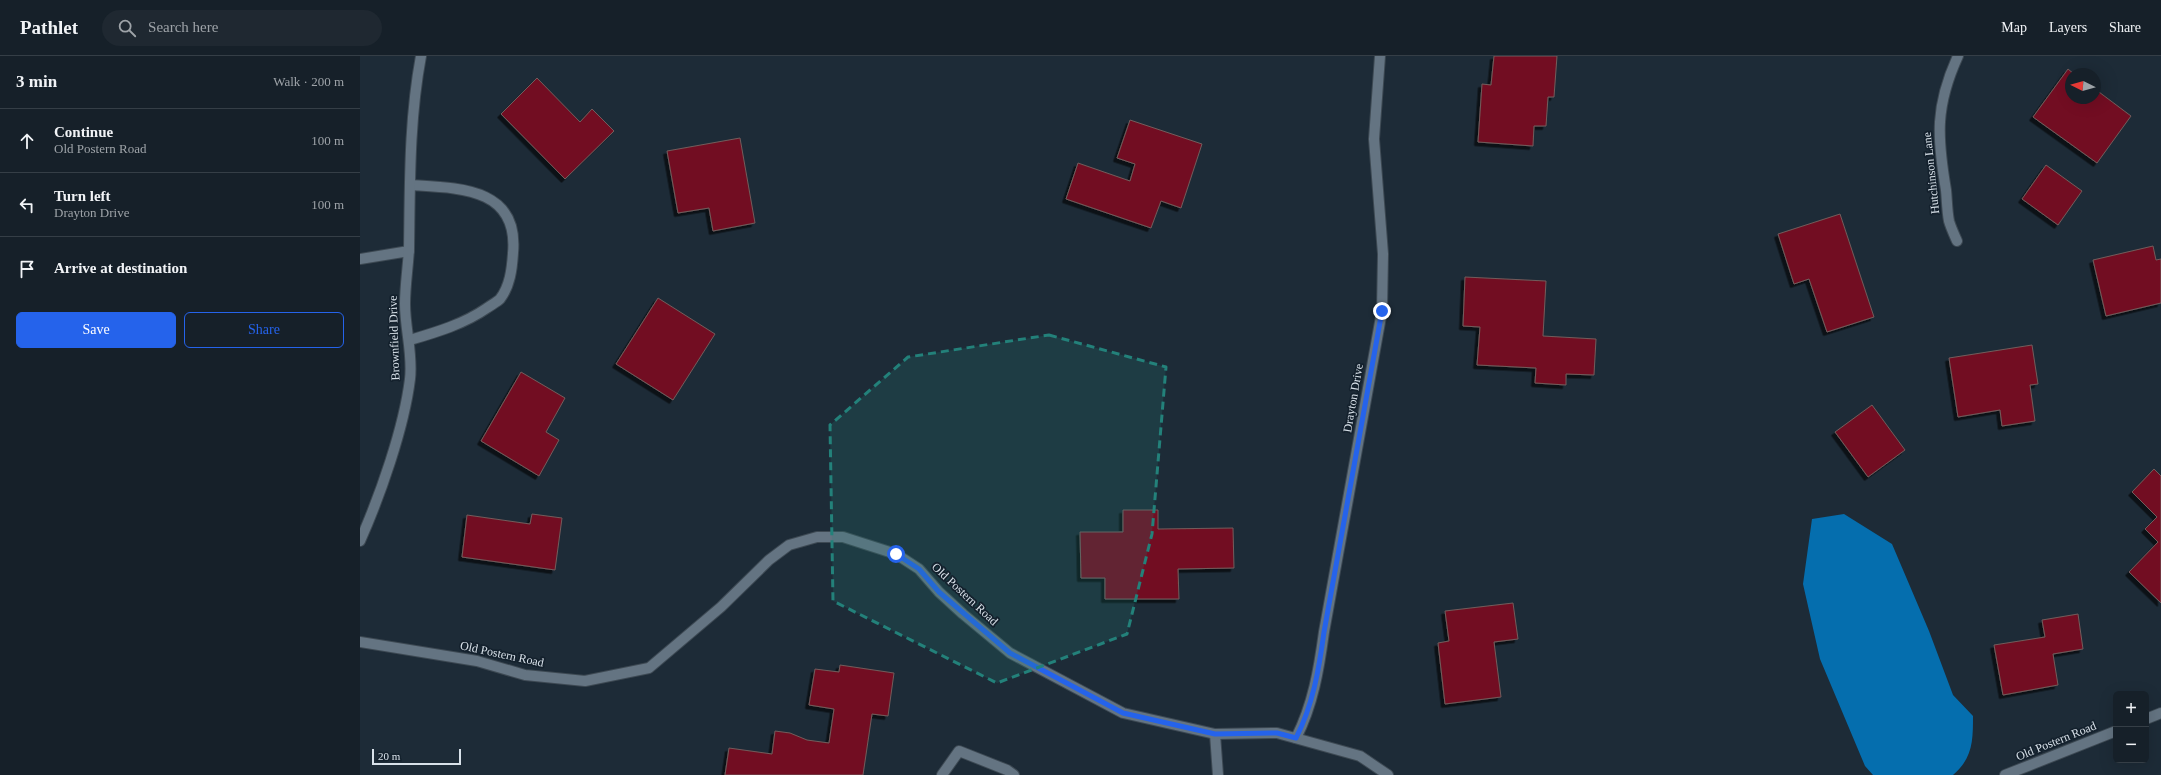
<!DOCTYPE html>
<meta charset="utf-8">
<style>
body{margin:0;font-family:Georgia,serif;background:#1f2831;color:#f1f3f6}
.controls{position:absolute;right:12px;bottom:12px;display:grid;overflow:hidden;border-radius:6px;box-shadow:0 4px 16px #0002}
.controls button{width:36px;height:36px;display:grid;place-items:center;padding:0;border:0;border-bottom:1px solid #353e46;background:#162029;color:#f1f3f6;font:20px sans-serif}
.compass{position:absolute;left:1705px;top:12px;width:36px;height:36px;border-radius:50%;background:#162029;box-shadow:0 4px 16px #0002;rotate:275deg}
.scale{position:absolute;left:12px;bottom:10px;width:89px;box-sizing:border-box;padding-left:4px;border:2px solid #d8e1e9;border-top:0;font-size:11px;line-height:14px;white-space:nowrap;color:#d8e1e9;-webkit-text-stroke:3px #14212d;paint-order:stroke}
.stop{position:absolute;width:12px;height:12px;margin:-9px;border:3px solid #2563eb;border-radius:50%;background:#fff}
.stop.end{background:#2563eb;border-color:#fff;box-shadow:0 1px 4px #0008}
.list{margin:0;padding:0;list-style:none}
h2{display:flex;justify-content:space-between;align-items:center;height:52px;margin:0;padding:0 16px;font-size:17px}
h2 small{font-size:13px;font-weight:400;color:#9ea3a8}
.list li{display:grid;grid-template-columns:26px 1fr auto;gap:12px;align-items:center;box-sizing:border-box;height:64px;padding:0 16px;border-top:1px solid #353e46}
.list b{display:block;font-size:15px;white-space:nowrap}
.list p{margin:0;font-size:13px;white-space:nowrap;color:#9ea3a8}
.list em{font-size:13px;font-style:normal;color:#9ea3a8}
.actions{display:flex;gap:8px;padding:12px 16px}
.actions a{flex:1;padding:9px 0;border:1px solid #2563eb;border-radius:6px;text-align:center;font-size:14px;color:#2563eb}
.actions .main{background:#2563eb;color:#fff}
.icon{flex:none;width:22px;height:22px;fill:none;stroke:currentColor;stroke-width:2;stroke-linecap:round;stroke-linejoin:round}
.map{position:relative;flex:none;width:1801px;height:719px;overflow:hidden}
header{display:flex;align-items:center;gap:24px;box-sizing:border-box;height:56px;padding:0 20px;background:#162029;border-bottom:1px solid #353e46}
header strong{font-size:19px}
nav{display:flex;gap:22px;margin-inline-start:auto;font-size:14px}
.search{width:280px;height:36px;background:#1f2831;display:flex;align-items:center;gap:10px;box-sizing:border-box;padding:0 14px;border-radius:22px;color:#9ea3a8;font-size:15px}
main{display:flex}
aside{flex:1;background:#162029}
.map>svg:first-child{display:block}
.water{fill:#056eae}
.building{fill:#721122;stroke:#725c5c;filter:url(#shadow)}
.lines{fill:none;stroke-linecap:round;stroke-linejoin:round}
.lane-casing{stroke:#3d4953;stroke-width:12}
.street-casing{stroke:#3d4953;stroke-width:12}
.lane{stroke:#647482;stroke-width:10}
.street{stroke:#647482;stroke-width:10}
.route{stroke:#2563eb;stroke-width:5}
.marked{fill:#23817a;fill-opacity:0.2;stroke:#23817a;stroke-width:3;stroke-dasharray:8 5;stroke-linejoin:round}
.labels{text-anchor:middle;stroke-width:3.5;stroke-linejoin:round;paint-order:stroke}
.street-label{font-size:12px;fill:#d8e1e9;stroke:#14212d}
</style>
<header>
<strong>Pathlet</strong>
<div class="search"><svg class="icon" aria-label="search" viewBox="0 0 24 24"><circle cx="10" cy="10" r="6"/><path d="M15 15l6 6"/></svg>Search here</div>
<nav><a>Map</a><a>Layers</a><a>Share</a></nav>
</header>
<main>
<aside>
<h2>3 min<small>Walk · 200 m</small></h2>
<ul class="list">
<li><svg class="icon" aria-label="ahead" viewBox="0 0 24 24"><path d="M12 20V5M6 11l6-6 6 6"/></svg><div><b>Continue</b><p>Old Postern Road</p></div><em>100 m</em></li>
<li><svg class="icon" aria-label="left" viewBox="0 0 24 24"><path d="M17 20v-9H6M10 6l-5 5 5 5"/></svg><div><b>Turn left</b><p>Drayton Drive</p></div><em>100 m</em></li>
<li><svg class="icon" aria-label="arrive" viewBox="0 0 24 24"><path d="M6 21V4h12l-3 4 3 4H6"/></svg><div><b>Arrive at destination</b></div></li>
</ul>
<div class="actions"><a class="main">Save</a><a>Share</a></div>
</aside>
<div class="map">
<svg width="1801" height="719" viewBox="0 0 1801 719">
<defs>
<filter id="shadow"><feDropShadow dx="-3.5" dy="3.5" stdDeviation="0" flood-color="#0009"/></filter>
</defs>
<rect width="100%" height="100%" fill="#1d2b37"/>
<path class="water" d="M1484 458 1532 488 1569 575 1593 639 1613 660C1613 684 1613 702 1593 719H1513L1505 710 1460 603 1443 528 1452 463Z"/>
<g class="building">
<polygon points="1134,0 1197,0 1194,41 1188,41 1186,70 1174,70 1173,90 1118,86 1122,28 1131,29"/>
<polygon points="1708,13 1714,18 1711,18 1711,42 1735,42 1735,33 1771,60 1737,107 1673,61"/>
<polygon points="177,22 220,66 232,53 254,75 205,123 141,58"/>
<polygon points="770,64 842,88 821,152 801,145 791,172 706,143 718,107 770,125 775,108 757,102"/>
<polygon points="380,82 395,167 353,175 349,152 318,157 307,95"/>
<polygon points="1686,109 1722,135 1698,169 1662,143"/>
<polygon points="1480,158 1514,261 1467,276 1449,223 1434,228 1418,178"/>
<polygon points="1793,190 1796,204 1801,203 1801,247 1746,260 1733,204"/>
<polygon points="1105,221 1186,225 1183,280 1236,283 1234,319 1206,318 1206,329 1175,327 1176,312 1117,309 1120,271 1103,270"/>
<polygon points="298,242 355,278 313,344 256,308"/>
<polygon points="1672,289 1678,328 1670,329 1675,365 1642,370 1640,354 1598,361 1589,302"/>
<polygon points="161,316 205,342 186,376 199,384 179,420 121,385"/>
<polygon points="1512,349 1545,394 1508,421 1475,376"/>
<polygon points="1794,413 1801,420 1801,547 1769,516 1798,486 1785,473 1797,461 1772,436"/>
<polygon points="763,454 798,454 798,473 873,472 874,512 818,513 819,543 745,543 745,522 721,522 720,476 763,476"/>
<polygon points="172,458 202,462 195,514 102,501 107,459 170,468"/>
<polygon points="1153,547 1158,583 1134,586 1141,641 1085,648 1078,587 1089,585 1085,555"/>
<polygon points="1718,558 1723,593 1693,598 1698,629 1643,639 1634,589 1685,581 1682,564"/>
<polygon points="480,609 534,617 528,660 512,658 503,719 365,719 369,692 412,698 415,675 430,677 447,684 469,687 474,653 449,649 455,613 479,616"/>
</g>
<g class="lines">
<g class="lane-casing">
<g id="lane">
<polyline points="855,678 858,719"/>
<polyline points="582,719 599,695 647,714 654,719"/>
</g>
</g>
<g class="street-casing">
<g id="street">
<path d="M1597 185C1594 178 1591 172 1589 165 1587 155 1587 144 1586 134 1577 81 1575 50 1598 0"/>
<polyline points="0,203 49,195"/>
<path d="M50 284C77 276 104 268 127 252 131 249 137 246 140 243 150 230 152 213 153 197 159 131 98 132 50 129"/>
<path d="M0 485C20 440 44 372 50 323 53 298 45 273 45 248 45 230 48 211 49 193 50 128 49 64 61 0"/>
<polyline points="0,586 117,605 165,619 225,625 289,612 361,551 409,504 429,489 457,481 483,481 536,498 559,513 579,536 603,558 650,597 763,657 855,678 917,677 1000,700 1028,719"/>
<polyline points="1786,663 1801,657"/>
<path d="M936 682C953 649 959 613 964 576L1022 255 1023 198 1014 83 1020 0"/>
<polyline points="1645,719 1756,675"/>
</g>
</g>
<use href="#lane" class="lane"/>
<use href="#street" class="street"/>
</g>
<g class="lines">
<path class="route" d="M536 498 559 513 579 536 650 597 763 657 855 678 917 677 936 682C953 649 959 613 964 576L1022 255"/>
</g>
<path class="marked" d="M689 279 806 311 792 478 767 578 637 627 473 545 470 369 548 301Z"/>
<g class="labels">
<g class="street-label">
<text transform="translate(1571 117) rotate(-96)" y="4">Hutchinson Lane</text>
<text transform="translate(34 282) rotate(-92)" y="4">Brownfield Drive</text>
<text transform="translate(993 342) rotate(-80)" y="4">Drayton Drive</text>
<text transform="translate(605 538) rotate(43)" y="4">Old Postern Road</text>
<text transform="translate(142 598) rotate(12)" y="4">Old Postern Road</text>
<text transform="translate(1696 685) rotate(-22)" y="4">Old Postern Road</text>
</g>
</g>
</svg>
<div class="controls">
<button>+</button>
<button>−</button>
</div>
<svg class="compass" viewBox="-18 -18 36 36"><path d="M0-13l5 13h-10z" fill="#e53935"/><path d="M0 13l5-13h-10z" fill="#9ea3a8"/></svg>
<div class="scale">20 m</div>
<div class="stop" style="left:536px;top:498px"></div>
<div class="stop end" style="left:1022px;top:255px"></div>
</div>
</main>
